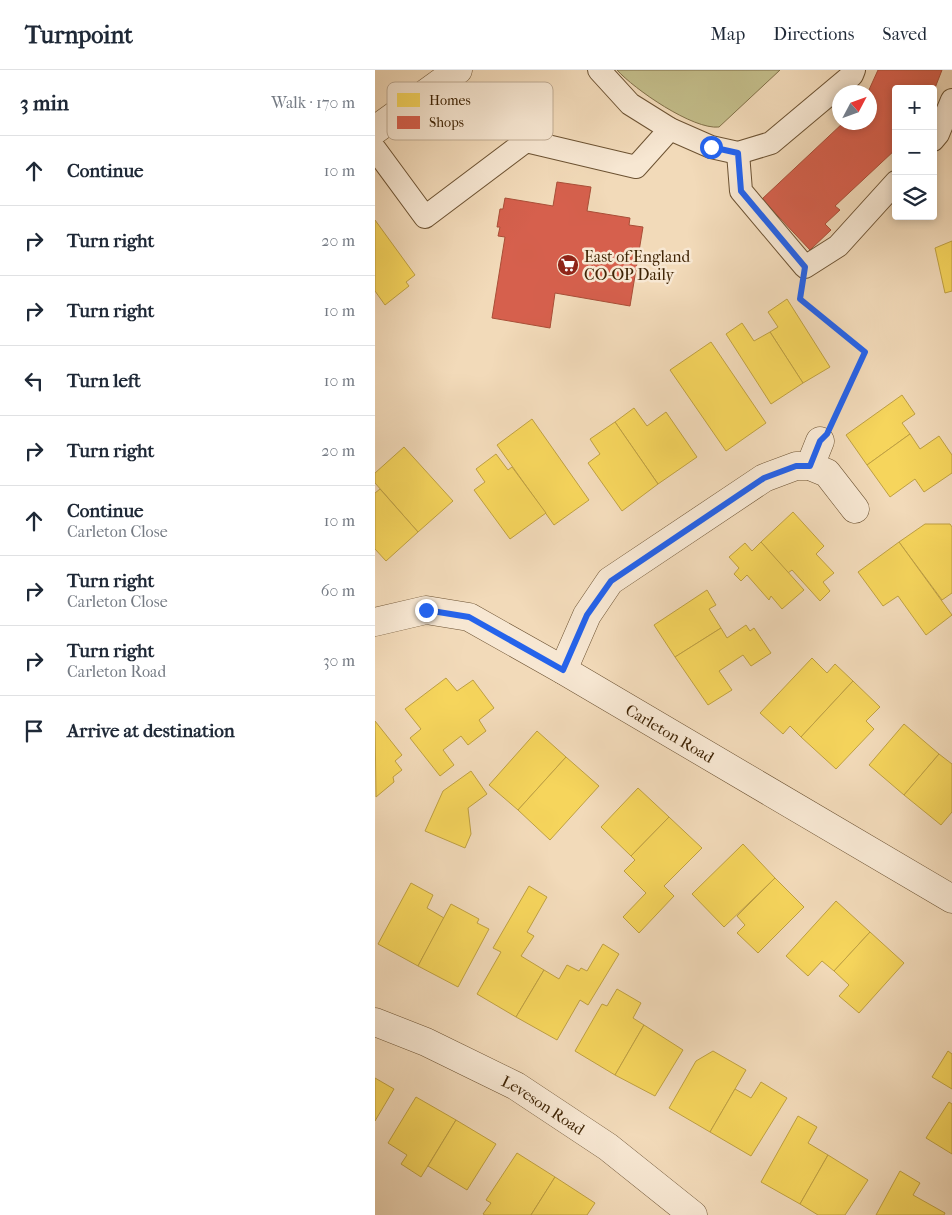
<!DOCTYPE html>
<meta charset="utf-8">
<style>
body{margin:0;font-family:"IM FELL French Canon",serif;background:#f2f2f3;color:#1f2937}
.controls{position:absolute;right:15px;top:15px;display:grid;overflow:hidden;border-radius:5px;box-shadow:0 2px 8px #0003}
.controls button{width:45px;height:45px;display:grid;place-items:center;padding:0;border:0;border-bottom:1px solid #e0e1e3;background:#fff;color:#1f2937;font:25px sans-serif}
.compass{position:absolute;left:457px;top:15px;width:45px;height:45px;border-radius:50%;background:#fff;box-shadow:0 2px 8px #0003;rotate:49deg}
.stop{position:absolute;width:15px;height:15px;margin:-11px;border:4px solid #2563eb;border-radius:50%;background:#fff}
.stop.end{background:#2563eb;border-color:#fff;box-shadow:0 1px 5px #0008}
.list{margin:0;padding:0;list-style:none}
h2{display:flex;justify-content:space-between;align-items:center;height:65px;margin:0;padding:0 20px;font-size:21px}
h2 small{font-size:16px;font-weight:400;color:#747a83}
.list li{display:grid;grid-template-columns:32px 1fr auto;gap:15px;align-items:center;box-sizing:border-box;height:70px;padding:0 20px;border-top:1px solid #e0e1e3}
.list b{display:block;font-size:19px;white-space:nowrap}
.list p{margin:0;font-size:16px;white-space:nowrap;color:#747a83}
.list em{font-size:16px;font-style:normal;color:#747a83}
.icon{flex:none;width:28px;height:28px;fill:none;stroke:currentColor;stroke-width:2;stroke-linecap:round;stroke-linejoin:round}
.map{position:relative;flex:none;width:577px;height:1145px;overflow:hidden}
header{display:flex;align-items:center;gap:30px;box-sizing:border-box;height:70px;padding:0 25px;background:#fff;border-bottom:1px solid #e0e1e3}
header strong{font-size:24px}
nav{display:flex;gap:28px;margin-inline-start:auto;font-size:18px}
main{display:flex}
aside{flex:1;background:#fff}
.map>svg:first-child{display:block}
.green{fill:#c3bd8a;stroke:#817048}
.homes{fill:#f6d55c;stroke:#bfa042}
.shops{fill:#d6604d;stroke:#a94e37}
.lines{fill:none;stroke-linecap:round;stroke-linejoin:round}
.service-casing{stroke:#6c5232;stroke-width:24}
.minor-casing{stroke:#6c5232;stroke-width:29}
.path{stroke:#3f2405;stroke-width:3;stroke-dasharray:1 2.5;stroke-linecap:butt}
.service{stroke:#f7e7d2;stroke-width:22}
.minor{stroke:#f7e7d2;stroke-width:28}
.route{stroke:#2563eb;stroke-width:6}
.labels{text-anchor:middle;stroke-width:5;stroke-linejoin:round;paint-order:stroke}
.poi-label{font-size:16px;fill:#3f2405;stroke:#f7e7d2;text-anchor:start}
.street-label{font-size:16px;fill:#3f2405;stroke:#f7e7d2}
.key{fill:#f7e7d2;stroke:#c0ac94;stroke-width:1}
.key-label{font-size:14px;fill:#3f2405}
</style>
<header>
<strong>Turnpoint</strong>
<nav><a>Map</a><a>Directions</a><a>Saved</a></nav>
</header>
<main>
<aside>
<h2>3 min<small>Walk · 170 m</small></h2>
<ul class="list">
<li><svg class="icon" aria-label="ahead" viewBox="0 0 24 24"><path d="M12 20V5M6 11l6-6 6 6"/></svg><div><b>Continue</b></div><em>10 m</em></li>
<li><svg class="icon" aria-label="right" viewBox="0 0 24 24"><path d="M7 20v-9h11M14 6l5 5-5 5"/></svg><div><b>Turn right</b></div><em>20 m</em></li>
<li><svg class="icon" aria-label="right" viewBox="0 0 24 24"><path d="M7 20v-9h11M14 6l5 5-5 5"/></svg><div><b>Turn right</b></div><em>10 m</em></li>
<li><svg class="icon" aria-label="left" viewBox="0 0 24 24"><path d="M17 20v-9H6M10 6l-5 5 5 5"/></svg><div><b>Turn left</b></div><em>10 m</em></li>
<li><svg class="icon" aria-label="right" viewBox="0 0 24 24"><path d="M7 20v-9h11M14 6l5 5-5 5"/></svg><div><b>Turn right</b></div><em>20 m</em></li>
<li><svg class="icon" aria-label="ahead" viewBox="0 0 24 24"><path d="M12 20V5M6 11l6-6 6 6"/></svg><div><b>Continue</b><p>Carleton Close</p></div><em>10 m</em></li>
<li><svg class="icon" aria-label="right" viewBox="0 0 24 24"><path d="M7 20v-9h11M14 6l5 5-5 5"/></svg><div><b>Turn right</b><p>Carleton Close</p></div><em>60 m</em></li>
<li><svg class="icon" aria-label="right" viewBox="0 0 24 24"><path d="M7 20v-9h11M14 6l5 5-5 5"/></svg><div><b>Turn right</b><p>Carleton Road</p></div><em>30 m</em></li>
<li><svg class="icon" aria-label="arrive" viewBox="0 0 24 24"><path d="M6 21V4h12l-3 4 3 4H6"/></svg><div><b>Arrive at destination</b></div></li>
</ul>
</aside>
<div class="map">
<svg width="577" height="1145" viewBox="0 0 577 1145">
<rect width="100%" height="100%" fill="#f2dab9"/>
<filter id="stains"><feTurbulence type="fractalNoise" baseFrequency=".004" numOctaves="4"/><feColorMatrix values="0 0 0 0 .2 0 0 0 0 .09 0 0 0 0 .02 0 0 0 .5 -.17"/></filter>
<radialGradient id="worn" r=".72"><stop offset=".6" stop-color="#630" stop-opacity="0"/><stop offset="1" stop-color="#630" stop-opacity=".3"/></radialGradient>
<path class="green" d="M242 0H405L344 57C318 60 259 19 242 0Z"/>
<g class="homes">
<polygon points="0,150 40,205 31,212 34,216 10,235 0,221"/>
<polygon points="577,171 577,221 570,223 560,178"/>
<polygon points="412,229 455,297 428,313 395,262 403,257 393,242"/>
<polygon points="367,253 379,271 395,262 428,313 396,334 351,264"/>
<polygon points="336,272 391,353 351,381 295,300"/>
<polygon points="527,325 540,344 527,353 535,364 492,395 471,365"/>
<polygon points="259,338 272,356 291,342 322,387 283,414 240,352"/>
<polygon points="157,349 214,430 179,455 122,375"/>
<polygon points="240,352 283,414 247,441 213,393 225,384 215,369"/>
<polygon points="535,364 545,379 564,366 577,385 577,403 549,422 540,409 515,427 492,395"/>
<polygon points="29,377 78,431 43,462 0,413 0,403"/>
<polygon points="121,384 133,400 137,397 171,443 135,469 99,420 110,412 101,399"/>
<polygon points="5,419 43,462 11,491 0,479 0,423"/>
<polygon points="418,442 449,476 441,484 459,503 448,512 455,521 445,531 417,500 413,503 386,472"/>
<polygon points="550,454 575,454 577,457 577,523 567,530 524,472"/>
<polygon points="386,472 429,520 407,539 396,526 394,530 372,505 366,511 359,504 364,498 354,487 370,473 377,481"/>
<polygon points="524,472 577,545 551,565 523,526 508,536 483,502"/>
<polygon points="332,520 341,535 334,539 346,558 300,587 279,555"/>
<polygon points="371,555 375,561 379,558 396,583 376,596 368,585 344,601 357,620 333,635 300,587 346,558 352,568"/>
<polygon points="437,588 452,603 460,594 478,611 426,667 415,656 408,664 385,643"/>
<polygon points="71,608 82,621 98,610 119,638 104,650 111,661 93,675 86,666 68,680 79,695 65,706 35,668 46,659 30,639"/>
<polygon points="478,611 505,637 491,651 499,659 461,699 426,667"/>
<polygon points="0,651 27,685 20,691 27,700 18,707 19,712 1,727"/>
<polygon points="529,654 564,684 529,725 494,695"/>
<polygon points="162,661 191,687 143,740 114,715"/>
<polygon points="564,684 577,694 577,742 566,755 529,725"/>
<polygon points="191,687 224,716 175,770 143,740"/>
<polygon points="96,701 112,724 93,738 96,764 90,778 50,761 68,721"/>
<polygon points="263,718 294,747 256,786 226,757"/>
<polygon points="294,747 327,778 289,816 299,826 264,863 248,847 271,823 249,801 260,790 256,786"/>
<polygon points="368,774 400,808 349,857 317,824"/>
<polygon points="400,808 429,837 383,883 362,863 370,855 362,846"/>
<polygon points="36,813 58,825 52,838 69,848 43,896 3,874"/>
<polygon points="154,816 172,827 152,862 159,866 146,886 169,900 141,947 102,924 126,882 118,878"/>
<polygon points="461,831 495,862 459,901 447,891 433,906 411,886"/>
<polygon points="76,834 104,849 102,853 114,859 83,917 43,896"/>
<polygon points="495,862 529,893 484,943 464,926 474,915 459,901"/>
<polygon points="228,874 244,884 213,935 205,930 182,970 141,947 169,900 184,909 192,895 204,901 206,898 212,901"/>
<polygon points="242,919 266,933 258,948 269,955 240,1005 200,981 227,934 232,936"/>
<polygon points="269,955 308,980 280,1026 240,1005"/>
<polygon points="338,981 371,1000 335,1062 294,1038 321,991"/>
<polygon points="573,981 577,984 577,1019 557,1007"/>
<polygon points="0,1008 19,1019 0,1051"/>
<polygon points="386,1012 412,1028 376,1086 335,1062 360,1019 376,1028"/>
<polygon points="41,1027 81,1050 46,1107 26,1094 32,1085 13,1073"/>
<polygon points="574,1032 577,1034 577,1084 551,1068"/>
<polygon points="423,1046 442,1057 433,1073 453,1085 425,1134 386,1112"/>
<polygon points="81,1050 121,1074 92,1120 53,1096"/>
<polygon points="142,1083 180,1107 156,1145 110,1145 108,1144 116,1133 111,1130"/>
<polygon points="453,1085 493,1110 470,1145 443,1145 425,1134"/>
<polygon points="525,1101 545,1113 538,1125 570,1143 569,1145 501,1145"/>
<polygon points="180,1107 220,1133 212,1145 156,1145"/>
</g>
<g class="shops">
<polygon points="503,0 567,0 558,23 558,19 521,19 521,79 460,136 465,140 450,154 456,160 435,180 387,129 469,52 494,52 493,22"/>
<polygon points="182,112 216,117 212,141 255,148 254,155 268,157 255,236 180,223 175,258 117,248 130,167 123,166 125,157 122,157 125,139 128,139 130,128 178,136"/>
</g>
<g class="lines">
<g class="service-casing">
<g id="service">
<polyline points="224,0 255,34 295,59 336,77 363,83 396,73 477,5 479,0"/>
<polyline points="558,70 563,64 577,30"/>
<polyline points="0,79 50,147 151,71 261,97 295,59"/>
<polyline points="363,83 366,121 430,197 463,176 521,112"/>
</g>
</g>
<g class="minor-casing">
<g id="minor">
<polyline points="0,60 83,0"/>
<polyline points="435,396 445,371"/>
<path id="s1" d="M0 552 51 540 94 547 188 600 577 829"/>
<polyline points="188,600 212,545 235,511 389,408 421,396 435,396 452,403 480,439"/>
<path id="s2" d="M0 952 51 972 141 1016 233 1077 318 1145"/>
</g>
</g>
<polyline class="path" points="425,229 490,282 462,343"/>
<use href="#service" class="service"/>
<use href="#minor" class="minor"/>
</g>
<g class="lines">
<polyline class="route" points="51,540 94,547 188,600 212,545 236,511 389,408 421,396 435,396 445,371 452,364 490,282 425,229 430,197 366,121 363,83 336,77"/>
</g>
<defs>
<g id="supermarket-disc" transform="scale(1.125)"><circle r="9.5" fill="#8f2418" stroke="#f7e7d2"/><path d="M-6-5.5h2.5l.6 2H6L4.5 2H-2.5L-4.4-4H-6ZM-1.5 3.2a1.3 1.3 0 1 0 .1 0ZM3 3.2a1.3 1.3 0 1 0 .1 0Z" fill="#fff"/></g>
</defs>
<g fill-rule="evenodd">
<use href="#supermarket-disc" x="193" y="195"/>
</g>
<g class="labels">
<g class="poi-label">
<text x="209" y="192">East of England<tspan x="209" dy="18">CO-OP Daily</tspan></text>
</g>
<g class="street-label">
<text dy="6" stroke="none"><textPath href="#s1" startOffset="328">Carleton Road</textPath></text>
<text dy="6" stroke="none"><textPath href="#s2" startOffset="188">Leveson Road</textPath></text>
</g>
</g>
<rect x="12" y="12" width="166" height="58" rx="8" class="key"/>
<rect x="22" y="23" width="23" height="14" fill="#f6d55c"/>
<rect x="22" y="46" width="23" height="13" fill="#d6604d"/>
<g class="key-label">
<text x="54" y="35">Homes</text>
<text x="54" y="57">Shops</text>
</g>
<rect width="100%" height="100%" filter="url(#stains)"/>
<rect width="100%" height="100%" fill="url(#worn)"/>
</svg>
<div class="controls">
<button>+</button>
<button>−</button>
<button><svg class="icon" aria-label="layers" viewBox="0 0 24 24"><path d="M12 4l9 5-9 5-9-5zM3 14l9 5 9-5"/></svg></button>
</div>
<svg class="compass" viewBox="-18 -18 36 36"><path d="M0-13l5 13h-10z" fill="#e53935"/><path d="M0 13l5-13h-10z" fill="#747a83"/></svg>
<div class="stop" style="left:336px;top:77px"></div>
<div class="stop end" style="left:51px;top:540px"></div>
</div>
</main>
